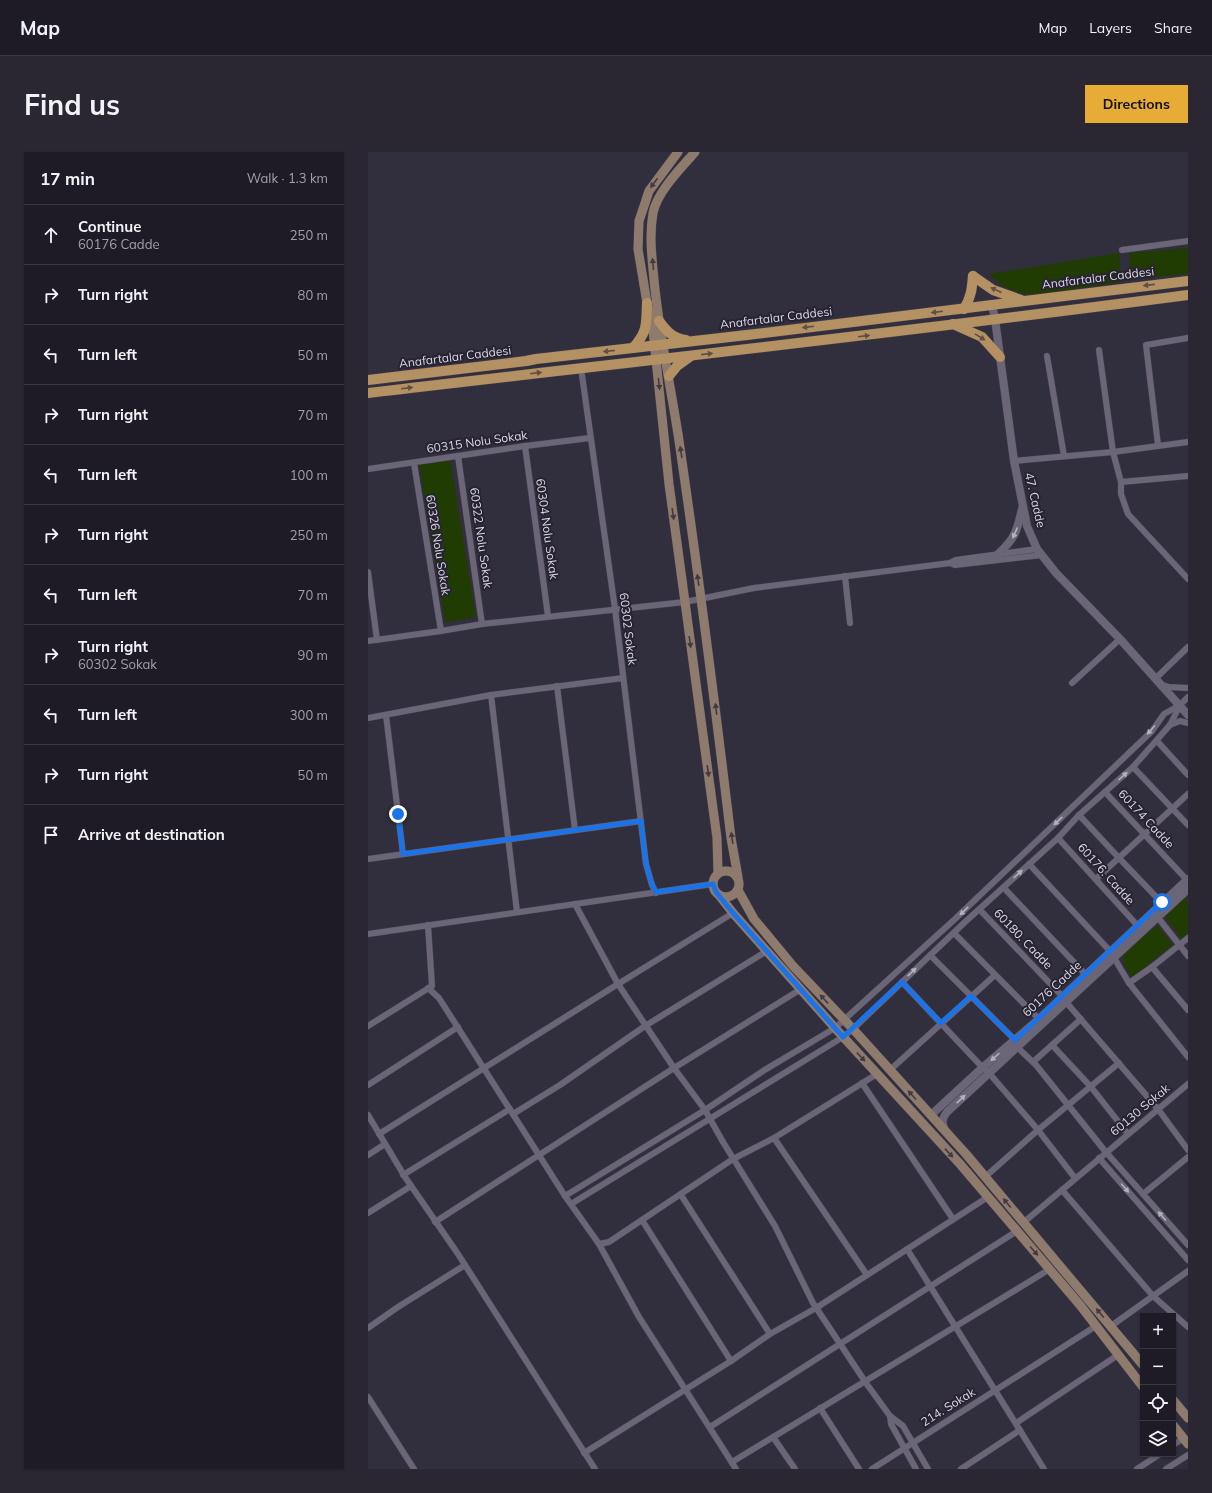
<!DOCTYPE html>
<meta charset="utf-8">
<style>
body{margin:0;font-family:Mulish,sans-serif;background:#2b2732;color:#f1f3f6}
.controls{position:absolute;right:12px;bottom:12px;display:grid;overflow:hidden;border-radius:0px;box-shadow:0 1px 3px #0004}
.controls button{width:36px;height:36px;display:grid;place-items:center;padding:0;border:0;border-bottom:1px solid #3c3843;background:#1e1a26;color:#f1f3f6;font:20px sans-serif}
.stop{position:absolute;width:12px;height:12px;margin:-9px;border:3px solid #1a73e8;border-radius:50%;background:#fff}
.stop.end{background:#1a73e8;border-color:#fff;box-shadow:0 1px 4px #0008}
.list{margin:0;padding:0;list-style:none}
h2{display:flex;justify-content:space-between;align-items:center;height:52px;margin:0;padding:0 16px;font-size:17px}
h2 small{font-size:13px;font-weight:400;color:#a1a1a7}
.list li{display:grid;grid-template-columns:26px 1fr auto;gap:12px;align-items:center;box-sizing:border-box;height:60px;padding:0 16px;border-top:1px solid #3c3843}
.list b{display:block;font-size:15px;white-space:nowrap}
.list p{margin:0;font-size:13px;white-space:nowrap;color:#a1a1a7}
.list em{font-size:13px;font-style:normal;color:#a1a1a7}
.icon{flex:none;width:22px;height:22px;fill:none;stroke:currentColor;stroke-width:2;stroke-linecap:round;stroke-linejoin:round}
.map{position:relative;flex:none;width:820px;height:1317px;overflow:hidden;border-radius:0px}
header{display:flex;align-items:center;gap:24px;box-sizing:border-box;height:56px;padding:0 20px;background:#1e1a26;border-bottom:1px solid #3c3843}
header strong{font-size:19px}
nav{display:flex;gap:22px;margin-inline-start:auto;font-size:14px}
.intro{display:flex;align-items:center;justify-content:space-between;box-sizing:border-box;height:96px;padding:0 24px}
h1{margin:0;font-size:28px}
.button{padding:10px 18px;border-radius:0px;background:#e6ac36;color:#111;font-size:14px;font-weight:700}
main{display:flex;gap:24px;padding:0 24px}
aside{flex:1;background:#1e1a26;border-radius:0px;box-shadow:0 1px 3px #0004}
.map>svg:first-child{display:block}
.industrial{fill:#312e3e;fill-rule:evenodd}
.green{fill:#203c03}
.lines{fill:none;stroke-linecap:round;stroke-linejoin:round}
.minor-casing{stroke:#413d4a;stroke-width:7}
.tertiary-casing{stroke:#413d4a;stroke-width:9}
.secondary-casing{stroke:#413d4a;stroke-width:10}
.primary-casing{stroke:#413d4a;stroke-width:11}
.minor{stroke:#6a6577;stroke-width:6}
.tertiary{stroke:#6a6577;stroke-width:8}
.secondary{stroke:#8f7b6d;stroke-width:9}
.primary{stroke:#b49163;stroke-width:10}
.oneway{fill:#423942}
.oneway2{fill:#604f46}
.oneway3{fill:#b3b0bd}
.route{stroke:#1a73e8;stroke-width:5}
.labels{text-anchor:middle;stroke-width:4;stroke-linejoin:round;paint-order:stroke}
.street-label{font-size:12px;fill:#dbd8e3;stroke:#282333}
</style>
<header>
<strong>Map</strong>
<nav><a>Map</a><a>Layers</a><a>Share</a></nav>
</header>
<div class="intro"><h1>Find us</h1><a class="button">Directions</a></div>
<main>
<aside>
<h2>17 min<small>Walk · 1.3 km</small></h2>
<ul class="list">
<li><svg class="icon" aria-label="ahead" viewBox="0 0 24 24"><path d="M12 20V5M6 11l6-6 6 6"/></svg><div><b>Continue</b><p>60176 Cadde</p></div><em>250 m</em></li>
<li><svg class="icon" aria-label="right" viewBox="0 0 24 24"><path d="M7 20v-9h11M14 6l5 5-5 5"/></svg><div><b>Turn right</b></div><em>80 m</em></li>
<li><svg class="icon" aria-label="left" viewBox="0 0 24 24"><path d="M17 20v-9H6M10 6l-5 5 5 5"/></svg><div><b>Turn left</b></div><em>50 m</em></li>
<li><svg class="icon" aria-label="right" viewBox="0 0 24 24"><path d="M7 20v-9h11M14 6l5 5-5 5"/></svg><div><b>Turn right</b></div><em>70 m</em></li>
<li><svg class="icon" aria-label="left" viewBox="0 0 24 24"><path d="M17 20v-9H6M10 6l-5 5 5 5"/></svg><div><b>Turn left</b></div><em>100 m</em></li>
<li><svg class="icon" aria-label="right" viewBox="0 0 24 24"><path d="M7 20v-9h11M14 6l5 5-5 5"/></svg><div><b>Turn right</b></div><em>250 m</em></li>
<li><svg class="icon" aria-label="left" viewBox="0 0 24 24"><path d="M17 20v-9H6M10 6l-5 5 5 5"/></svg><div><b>Turn left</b></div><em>70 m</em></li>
<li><svg class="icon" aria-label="right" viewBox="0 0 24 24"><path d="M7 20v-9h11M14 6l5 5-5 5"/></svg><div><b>Turn right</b><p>60302 Sokak</p></div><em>90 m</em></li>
<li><svg class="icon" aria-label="left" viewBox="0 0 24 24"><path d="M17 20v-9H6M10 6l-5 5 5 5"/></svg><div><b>Turn left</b></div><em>300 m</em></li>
<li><svg class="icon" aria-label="right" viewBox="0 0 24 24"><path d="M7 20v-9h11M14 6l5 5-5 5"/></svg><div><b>Turn right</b></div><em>50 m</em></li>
<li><svg class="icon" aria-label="arrive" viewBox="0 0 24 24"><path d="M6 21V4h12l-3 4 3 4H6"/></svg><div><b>Arrive at destination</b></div></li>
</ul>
</aside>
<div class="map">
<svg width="820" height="1317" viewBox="0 0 820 1317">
<rect width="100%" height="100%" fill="#282333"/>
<path class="industrial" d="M0 0H820V1317H0ZM775 1164H805V1302H775Z"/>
<g class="green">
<polygon points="820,96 820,122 763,127 761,101"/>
<polygon points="751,101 753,130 669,143 651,141 634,134 621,122"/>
<polygon points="82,307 108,465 77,471 51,312"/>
<polygon points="815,745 820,749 820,782 814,787 796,764"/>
<polygon points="789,773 805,793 764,825 756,814 755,802"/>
</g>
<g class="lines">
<g class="minor-casing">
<g id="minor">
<polyline points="754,98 820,89"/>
<polyline points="731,198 745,300 753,330 753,342 760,362 820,427"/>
<polyline points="679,204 696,304"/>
<polyline points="213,216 247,457 278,712 284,733 288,741"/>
<polyline points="790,293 778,193 820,186"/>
<polyline points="157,294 180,464"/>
<polyline points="90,304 114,472"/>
<polyline points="646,309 745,300 820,290"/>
<polyline points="46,311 73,479"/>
<polyline points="0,317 157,294 222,286"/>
<polyline points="753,330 820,324"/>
<polyline points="582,411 587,413 674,403"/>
<polyline points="0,420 9,488"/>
<polyline points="477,424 482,471"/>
<polyline points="0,489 73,479 114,472 317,450 386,436 582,411 588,408 669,397"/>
<polyline points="787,527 820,495"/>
<polyline points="704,531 752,487"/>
<polyline points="792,532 801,535 820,536"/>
<polyline points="189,534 207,678"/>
<polyline points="123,543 149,760"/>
<polyline points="18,563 35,702"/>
<polyline points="0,566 123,543 255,526"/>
<polyline points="802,573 812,569 820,571"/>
<polyline points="789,589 820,623"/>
<polyline points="765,615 820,673"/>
<polyline points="737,640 819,728"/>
<polyline points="711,663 751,706 794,751"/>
<polyline points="690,686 769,773"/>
<polyline points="0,707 273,669"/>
<polyline points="661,712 742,799 761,831 820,905"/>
<polyline points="728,727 820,642"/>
<polyline points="636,736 717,822"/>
<polyline points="207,752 250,832 306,916 337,958 355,990 407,1074 445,1151 498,1231 522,1264 535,1274 560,1317"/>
<polyline points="612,758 694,844 698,850 790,957 820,998"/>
<polyline points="788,763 820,804"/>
<polyline points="586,781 671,867"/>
<polyline points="0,782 345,732"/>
<polyline points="562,803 647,888 649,895 668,913 737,999 820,1093"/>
<polyline points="784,815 820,858"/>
<polyline points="534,830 615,916 621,921 670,978 707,1026"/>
<polyline points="761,831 784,815 820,786"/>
<polyline points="60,836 71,846 197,1044 231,1092 241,1090 365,1007 406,986 509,922"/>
<polyline points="0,874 64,834 60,773"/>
<polyline points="684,893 723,935 760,982"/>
<polyline points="665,910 713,867"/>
<polyline points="522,918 627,823"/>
<polyline points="494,931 585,1067"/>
<polyline points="0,933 90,875"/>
<polyline points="145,962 192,933 277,874 399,799"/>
<polyline points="0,963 37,1025 90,1102 227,1317"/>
<polyline points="11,982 250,832 365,761"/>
<polyline points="406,986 499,1123"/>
<polyline points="0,1003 17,992"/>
<polyline points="731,1006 820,1108"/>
<polyline points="35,1023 142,957"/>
<polyline points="617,1025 670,978 751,911"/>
<polyline points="694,1038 785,1144 820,1175"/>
<polyline points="775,1042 820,1005"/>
<polyline points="313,1043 402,1182"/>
<polyline points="197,1044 337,958 395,919 467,876 587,767 784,579 796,562 812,553 820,545"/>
<polyline points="203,1052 475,885 485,877 597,770 690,686 711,663 765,615 802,573 812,553"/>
<polyline points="0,1061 43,1034"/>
<polyline points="274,1068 363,1209"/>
<polyline points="67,1070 306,916 433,837"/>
<polyline points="656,1070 820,932"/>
<polyline points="231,1092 271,1165 368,1317"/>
<polyline points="539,1097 676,1317"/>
<polyline points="743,1174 820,1119"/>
<polyline points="0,1176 30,1155 97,1113"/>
<polyline points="0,1245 46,1317"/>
<polyline points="452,1256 491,1317"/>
<polyline points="522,1264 523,1272 548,1317"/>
<polyline points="648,1271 750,1203"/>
<polyline points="342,1275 649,1079"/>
<polyline points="405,1285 427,1317"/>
<polyline points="805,1293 816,1286"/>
<polyline points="216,1301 363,1209 402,1182 448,1156 620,1045"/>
<polyline points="364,1310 682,1117"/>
<polyline points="504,1317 728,1174"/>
<polyline points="593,1317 652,1278"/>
<polyline points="769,1317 792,1302"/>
<polyline points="798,1317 820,1303"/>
</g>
</g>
<g class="tertiary-casing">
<g id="tertiary">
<polyline points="624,153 627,167 646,309 659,374 669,397 688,421 752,487 820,563"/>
<path d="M630 402C647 387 649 379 654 357"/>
<polyline points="563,963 614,916 671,867 820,727"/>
<path d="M577 978C573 970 574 967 579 960L820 737"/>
</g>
</g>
<g class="secondary-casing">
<g id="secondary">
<polyline points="310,0 281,39 271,69 270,97 279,151 284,169 301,332 349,686 350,721"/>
<path d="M327 0C313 16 289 40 285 61 281 84 284 106 286 128 291 180 302 231 310 282 330 417 347 552 363 686L370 725"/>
<circle cx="358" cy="732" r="13"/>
<polyline points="370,738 386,767 425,814 485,877 598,1002 775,1213"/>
<polyline points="351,743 365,761 467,876 592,1012 712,1153 775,1235"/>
<polyline points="805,1248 820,1266"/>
<polyline points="805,1273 820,1292"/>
</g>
</g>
<g class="primary-casing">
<g id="primary">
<polyline points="605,124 625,138 653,148"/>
<path d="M596 157C603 146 604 136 605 124"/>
<path d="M291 169C299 180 305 186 318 188"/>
<polyline points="585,172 614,185 632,205"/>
<path d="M265 196C280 179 278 173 279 151"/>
<polyline points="301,224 309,214 323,204"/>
<polyline points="0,228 158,209 168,207 379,183 820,129"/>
<path d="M0 241C273 209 547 179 820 143"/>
</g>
</g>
<use href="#minor" class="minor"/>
<use href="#tertiary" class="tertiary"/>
<use href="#secondary" class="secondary"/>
<use href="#primary" class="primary"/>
</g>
<defs><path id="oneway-solid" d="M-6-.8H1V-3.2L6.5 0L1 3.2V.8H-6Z"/></defs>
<g class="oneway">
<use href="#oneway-solid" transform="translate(286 31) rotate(127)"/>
<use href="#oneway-solid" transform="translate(285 112) rotate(-95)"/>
<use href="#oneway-solid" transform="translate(291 232) rotate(84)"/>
<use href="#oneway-solid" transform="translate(313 300) rotate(-99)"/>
<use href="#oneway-solid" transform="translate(305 362) rotate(82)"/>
<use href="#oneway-solid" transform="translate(330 428) rotate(-98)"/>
<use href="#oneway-solid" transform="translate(322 490) rotate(82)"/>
<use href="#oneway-solid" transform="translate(348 557) rotate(-97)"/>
<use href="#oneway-solid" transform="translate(340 619) rotate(82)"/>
<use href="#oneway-solid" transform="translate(364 686) rotate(-98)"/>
<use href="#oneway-solid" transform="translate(456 847) rotate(-133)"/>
<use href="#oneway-solid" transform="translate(493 905) rotate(47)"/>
<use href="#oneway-solid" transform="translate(544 943) rotate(-132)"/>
<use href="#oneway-solid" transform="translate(581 1001) rotate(47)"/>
<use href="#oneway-solid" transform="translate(639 1051) rotate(-130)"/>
<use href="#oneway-solid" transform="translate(666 1099) rotate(49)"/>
<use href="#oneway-solid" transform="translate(732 1161) rotate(-130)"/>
</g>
<g class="oneway2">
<use href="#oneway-solid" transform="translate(781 133) rotate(174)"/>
<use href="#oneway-solid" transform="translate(628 138) rotate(-156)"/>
<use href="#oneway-solid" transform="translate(569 160) rotate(173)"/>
<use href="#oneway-solid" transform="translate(440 175) rotate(173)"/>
<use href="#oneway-solid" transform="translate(496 184) rotate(-7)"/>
<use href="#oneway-solid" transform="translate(612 185) rotate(32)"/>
<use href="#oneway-solid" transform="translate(241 199) rotate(174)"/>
<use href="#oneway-solid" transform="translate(339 202) rotate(-6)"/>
<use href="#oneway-solid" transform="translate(168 221) rotate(-7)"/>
<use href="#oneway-solid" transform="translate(39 236) rotate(-7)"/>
</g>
<g class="oneway3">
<use href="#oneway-solid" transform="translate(647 381) rotate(114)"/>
<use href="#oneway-solid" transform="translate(783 578) rotate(131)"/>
<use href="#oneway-solid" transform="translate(755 624) rotate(-42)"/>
<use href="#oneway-solid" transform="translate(690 669) rotate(136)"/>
<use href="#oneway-solid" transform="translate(650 722) rotate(-43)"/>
<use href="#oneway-solid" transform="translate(596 759) rotate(136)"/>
<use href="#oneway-solid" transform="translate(544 820) rotate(-44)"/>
<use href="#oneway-solid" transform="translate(627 905) rotate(138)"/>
<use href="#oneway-solid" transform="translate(593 947) rotate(-43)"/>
<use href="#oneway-solid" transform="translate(757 1036) rotate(49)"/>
<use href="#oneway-solid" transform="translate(794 1064) rotate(-131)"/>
</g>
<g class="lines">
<path class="route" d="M30 662 35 702 273 669C276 692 276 719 288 740L345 732 348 740 365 761 475 885 534 830 573 871 603 844 647 888 794 750"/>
</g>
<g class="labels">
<g class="street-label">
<text transform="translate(730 126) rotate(-7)" y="4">Anafartalar Caddesi</text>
<text transform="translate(408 166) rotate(-7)" y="4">Anafartalar Caddesi</text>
<text transform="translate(87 205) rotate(-7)" y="4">Anafartalar Caddesi</text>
<text transform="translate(109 290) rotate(-8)" y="4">60315 Nolu Sokak</text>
<text transform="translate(667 348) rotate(77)" y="4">47. Cadde</text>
<text transform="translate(179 377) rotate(82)" y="4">60304 Nolu Sokak</text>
<text transform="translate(113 386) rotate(82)" y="4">60322 Nolu Sokak</text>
<text transform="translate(70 393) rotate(81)" y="4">60326 Nolu Sokak</text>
<text transform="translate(260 477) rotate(83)" y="4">60302 Sokak</text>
<text transform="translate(778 667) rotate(47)" y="4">60174 Cadde</text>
<text transform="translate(738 722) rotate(48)" y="4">60176. Cadde</text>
<text transform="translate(655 787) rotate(46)" y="4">60180. Cadde</text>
<text transform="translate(684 837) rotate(-43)" y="4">60176 Cadde</text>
<text transform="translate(772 958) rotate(-40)" y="4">60130 Sokak</text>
<text transform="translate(580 1255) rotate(-32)" y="4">214. Sokak</text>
</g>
</g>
</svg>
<div class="controls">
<button>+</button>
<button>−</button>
<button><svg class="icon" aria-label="locate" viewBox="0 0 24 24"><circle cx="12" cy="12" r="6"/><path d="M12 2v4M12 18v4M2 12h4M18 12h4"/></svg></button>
<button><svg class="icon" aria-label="layers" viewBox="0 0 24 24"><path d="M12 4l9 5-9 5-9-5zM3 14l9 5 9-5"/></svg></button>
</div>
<div class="stop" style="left:794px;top:750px"></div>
<div class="stop end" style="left:30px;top:662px"></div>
</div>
</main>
